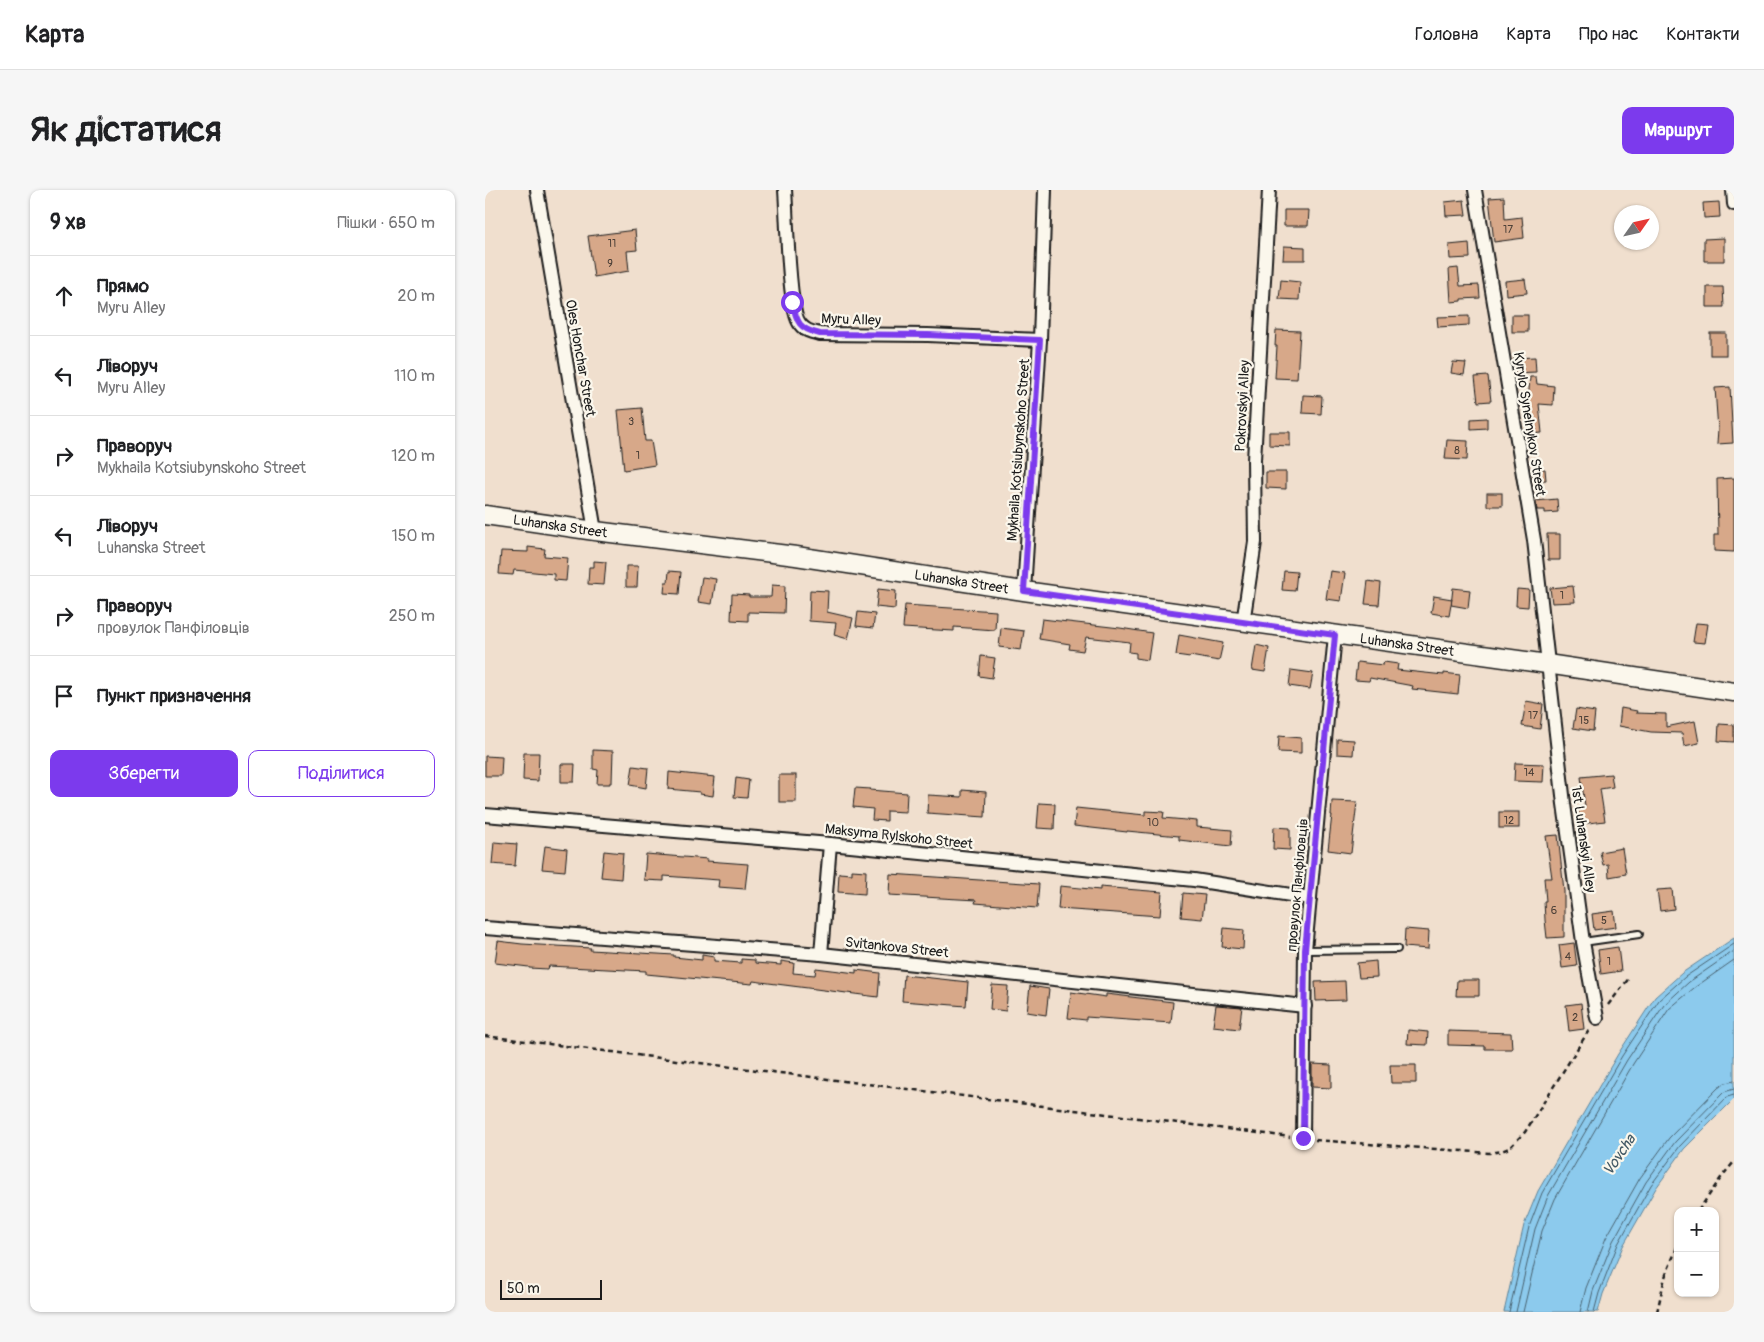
<!DOCTYPE html>
<html lang="uk">
<meta charset="utf-8">
<style>
body{margin:0;font-family:Pangolin,sans-serif;background:#f6f6f6;color:#202124}
.controls{position:absolute;right:15px;bottom:15px;display:grid;overflow:hidden;border-radius:10px;box-shadow:0 1px 4px #0004}
.controls button{width:45px;height:45px;display:grid;place-items:center;padding:0;border:0;border-bottom:1px solid #e0e0e0;background:#fff;color:#202124;font:25px sans-serif}
.compass{position:absolute;left:1129px;top:15px;width:45px;height:45px;border-radius:50%;background:#fff;box-shadow:0 1px 4px #0004;rotate:56deg}
.scale{position:absolute;left:15px;bottom:12px;width:102px;box-sizing:border-box;padding-left:5px;border:2px solid #1c1c1c;border-top:0;font-size:14px;line-height:18px;white-space:nowrap;color:#1c1c1c;-webkit-text-stroke:4px #fbf7ec;paint-order:stroke}
.stop{position:absolute;width:15px;height:15px;margin:-11px;border:4px solid #7c3aed;border-radius:50%;background:#fff}
.stop.end{background:#7c3aed;border-color:#fff;box-shadow:0 1px 5px #0008}
.list{margin:0;padding:0;list-style:none}
h2{display:flex;justify-content:space-between;align-items:center;height:65px;margin:0;padding:0 20px;font-size:21px}
h2 small{font-size:16px;font-weight:400;color:#757577}
.list li{display:grid;grid-template-columns:32px 1fr auto;gap:15px;align-items:center;box-sizing:border-box;height:80px;padding:0 20px;border-top:1px solid #e0e0e0}
.list b{display:block;font-size:19px;white-space:nowrap}
.list p{margin:0;font-size:16px;white-space:nowrap;color:#757577}
.list em{font-size:16px;font-style:normal;color:#757577}
.actions{display:flex;gap:10px;padding:15px 20px}
.actions a{flex:1;padding:11px 0;border:1px solid #7c3aed;border-radius:10px;text-align:center;font-size:18px;color:#7c3aed}
.actions .main{background:#7c3aed;color:#fff}
.icon{flex:none;width:28px;height:28px;fill:none;stroke:currentColor;stroke-width:2;stroke-linecap:round;stroke-linejoin:round}
.map{position:relative;flex:none;width:1249px;height:1122px;overflow:hidden;border-radius:10px}
header{display:flex;align-items:center;gap:30px;box-sizing:border-box;height:70px;padding:0 25px;background:#fff;border-bottom:1px solid #e0e0e0}
header strong{font-size:24px}
nav{display:flex;gap:28px;margin-inline-start:auto;font-size:18px}
.intro{display:flex;align-items:center;justify-content:space-between;box-sizing:border-box;height:120px;padding:0 30px}
h1{margin:0;font-size:35px}
.button{padding:12px 22px;border-radius:10px;background:#7c3aed;color:#fff;font-size:18px;font-weight:700}
main{display:flex;gap:30px;padding:0 30px}
aside{flex:1;background:#fff;border-radius:10px;box-shadow:0 1px 4px #0004}
.map>svg:first-child{display:block}
.water{fill:#8ccaed;stroke:#5f8499}
.lines{fill:none;stroke-linecap:round;stroke-linejoin:round}
.shore{stroke:#496270;stroke-width:1}
.building{fill:#d7a889;stroke:#1c1c1c}
.service-casing{stroke:#1c1c1c;stroke-width:10}
.minor-casing{stroke:#1c1c1c;stroke-width:16}
.secondary-casing{stroke:#1c1c1c;stroke-width:21}
.path{stroke:#1c1c1c;stroke-width:2.5;stroke-dasharray:5 4;stroke-linecap:butt}
.service{stroke:#fbf7ec;stroke-width:6}
.minor{stroke:#fbf7ec;stroke-width:12}
.secondary{stroke:#fbf7ec;stroke-width:18}
.route{stroke:#7c3aed;stroke-width:6}
.labels{text-anchor:middle;stroke-width:4.5;stroke-linejoin:round;paint-order:stroke}
.number-label{font-size:11px;fill:#4b3f37}
.street-label{font-size:14px;fill:#1c1c1c;stroke:#fbf7ec}
.water-label{font-size:15px;font-style:italic;fill:#435965;stroke:#fbf7ec}
</style>
<header>
<strong>Карта</strong>
<nav><a>Головна</a><a>Карта</a><a>Про нас</a><a>Контакти</a></nav>
</header>
<div class="intro"><h1>Як дістатися</h1><a class="button">Маршрут</a></div>
<main>
<aside>
<h2>9 хв<small>Пішки · 650 m</small></h2>
<ul class="list">
<li><svg class="icon" aria-label="ahead" viewBox="0 0 24 24"><path d="M12 20V5M6 11l6-6 6 6"/></svg><div><b>Прямо</b><p>Myru Alley</p></div><em>20 m</em></li>
<li><svg class="icon" aria-label="left" viewBox="0 0 24 24"><path d="M17 20v-9H6M10 6l-5 5 5 5"/></svg><div><b>Ліворуч</b><p>Myru Alley</p></div><em>110 m</em></li>
<li><svg class="icon" aria-label="right" viewBox="0 0 24 24"><path d="M7 20v-9h11M14 6l5 5-5 5"/></svg><div><b>Праворуч</b><p>Mykhaila Kotsiubynskoho Street</p></div><em>120 m</em></li>
<li><svg class="icon" aria-label="left" viewBox="0 0 24 24"><path d="M17 20v-9H6M10 6l-5 5 5 5"/></svg><div><b>Ліворуч</b><p>Luhanska Street</p></div><em>150 m</em></li>
<li><svg class="icon" aria-label="right" viewBox="0 0 24 24"><path d="M7 20v-9h11M14 6l5 5-5 5"/></svg><div><b>Праворуч</b><p>провулок Панфіловців</p></div><em>250 m</em></li>
<li><svg class="icon" aria-label="arrive" viewBox="0 0 24 24"><path d="M6 21V4h12l-3 4 3 4H6"/></svg><div><b>Пункт призначення</b></div></li>
</ul>
<div class="actions"><a class="main">Зберегти</a><a>Поділитися</a></div>
</aside>
<div class="map">
<svg width="1249" height="1122" viewBox="0 0 1249 1122">
<rect width="100%" height="100%" fill="#f0dfce"/>
<filter id="ink" filterUnits="userSpaceOnUse"><feTurbulence type="fractalNoise" baseFrequency=".02" numOctaves="2"/><feDisplacementMap in="SourceGraphic" scale="10" xChannelSelector="R" yChannelSelector="G"/><feConvolveMatrix kernelMatrix="1 2 1 2 8 2 1 2 1" color-interpolation-filters="sRGB"/></filter>
<g filter="url(#ink)">
<polygon class="water" points="1249,748 1249,909 1199,959 1171,998 1138,1056 1118,1104 1113,1122 1019,1122 1039,1035 1053,1001 1133,864 1170,807 1197,783"/>
<g class="lines">
<g class="shore">
<polyline points="1024,1122 1044,1037 1057,1003 1137,866 1174,810 1200,787 1249,754"/>
<polyline points="1031,1122 1050,1039 1063,1006 1142,870 1179,815 1204,792 1249,761"/>
<polyline points="1038,1122 1057,1041 1070,1009 1148,874 1184,819 1209,798 1249,770"/>
<polyline points="1095,1122 1101,1098 1121,1048 1155,988 1184,948 1233,898 1240,893 1249,891"/>
<polyline points="1103,1122 1108,1101 1128,1051 1161,992 1190,952 1239,902 1249,899"/>
<polyline points="1109,1122 1114,1103 1133,1054 1166,995 1195,956 1242,907 1249,905"/>
</g>
</g>
<g class="building">
<polygon points="1019,7 1020,29 1037,27 1039,48 1009,52 1004,8"/>
<polygon points="979,10 981,25 961,26 960,12"/>
<polygon points="1234,12 1235,27 1219,28 1218,13"/>
<polygon points="799,20 824,20 823,36 799,36"/>
<polygon points="150,40 152,60 142,61 144,81 109,87 103,46"/>
<polygon points="1239,48 1239,71 1219,71 1219,49"/>
<polygon points="984,53 985,68 965,69 964,55"/>
<polygon points="799,56 820,57 820,70 798,70"/>
<polygon points="973,78 975,96 994,95 995,108 976,109 976,111 966,112 964,79"/>
<polygon points="1040,89 1042,103 1021,105 1020,91"/>
<polygon points="796,90 815,92 814,110 794,109"/>
<polygon points="1222,97 1238,97 1239,117 1222,117"/>
<rect x="1027" y="125" width="16" height="17"/>
<polygon points="984,126 984,135 953,137 952,127"/>
<polygon points="791,140 815,141 812,189 790,188 792,156 790,156"/>
<rect x="1225" y="143" width="16" height="22"/>
<polygon points="1050,167 1051,182 1030,183 1029,168"/>
<polygon points="968,172 981,173 979,185 966,183"/>
<polygon points="1003,186 1006,211 993,212 990,187"/>
<polygon points="1045,187 1051,187 1052,194 1069,196 1068,215 1054,214 1057,243 1045,244 1042,225"/>
<polygon points="1245,197 1248,253 1232,254 1233,240 1230,198"/>
<polygon points="818,205 837,206 836,224 817,223"/>
<polygon points="157,218 160,251 166,251 170,275 139,280 133,220"/>
<polygon points="1002,228 1002,238 986,239 986,229"/>
<polygon points="784,242 805,242 805,256 784,255"/>
<polygon points="962,250 983,251 982,270 960,269"/>
<polygon points="1060,279 1061,290 1048,291 1047,280"/>
<polygon points="781,282 801,282 801,299 781,298"/>
<polygon points="1249,288 1249,362 1229,361 1229,345 1233,345 1232,289"/>
<rect x="1002" y="303" width="15" height="13"/>
<polygon points="1072,309 1073,322 1060,323 1060,320 1052,320 1051,311"/>
<polygon points="1062,344 1075,344 1075,370 1063,370"/>
<polygon points="43,357 60,359 59,366 83,368 81,391 69,390 69,384 29,380 28,385 14,384 16,361 43,362"/>
<polygon points="109,371 121,372 119,395 103,394 104,377 109,377"/>
<polygon points="141,376 153,376 152,397 141,397"/>
<polygon points="184,381 196,382 194,404 179,403 180,392 183,392"/>
<polygon points="799,381 812,382 810,401 797,400"/>
<polygon points="845,381 860,383 856,411 841,409"/>
<polygon points="217,387 231,389 227,414 213,412"/>
<polygon points="883,391 896,393 894,415 880,414"/>
<polygon points="287,395 300,396 299,423 263,422 263,431 246,430 247,404 264,405 264,407 286,407"/>
<polygon points="1088,396 1090,412 1067,413 1065,398"/>
<polygon points="968,398 985,400 983,418 966,415"/>
<polygon points="393,399 411,401 410,419 391,417"/>
<polygon points="1032,399 1044,400 1043,417 1031,416"/>
<polygon points="325,400 343,401 342,422 368,428 363,449 349,445 351,433 324,431"/>
<polygon points="949,406 967,409 964,426 946,423"/>
<polygon points="420,415 511,421 510,440 469,437 469,441 418,438"/>
<polygon points="373,422 390,424 388,438 371,436"/>
<polygon points="557,429 635,438 667,443 663,470 651,468 651,463 644,462 645,452 601,447 598,461 584,459 585,454 554,449"/>
<polygon points="1211,433 1223,434 1220,453 1208,452"/>
<polygon points="516,438 539,441 536,460 514,457"/>
<polygon points="694,445 738,453 734,471 705,466 705,467 691,465"/>
<polygon points="771,455 784,458 780,482 767,480"/>
<polygon points="496,466 510,468 507,488 494,486"/>
<polygon points="872,472 898,475 899,472 913,474 912,480 959,485 959,483 975,485 973,504 927,499 928,496 885,488 884,491 870,490"/>
<polygon points="806,480 828,483 825,499 804,496"/>
<polygon points="1041,511 1058,514 1055,539 1037,536"/>
<polygon points="1136,518 1152,521 1151,523 1181,524 1181,537 1210,531 1214,553 1199,556 1197,543 1166,542 1134,536"/>
<polygon points="1091,519 1110,522 1108,541 1088,538"/>
<polygon points="1234,534 1249,535 1249,552 1233,551"/>
<polygon points="794,546 816,548 816,563 793,562"/>
<polygon points="852,549 869,550 868,565 852,564"/>
<polygon points="108,560 128,561 127,592 125,592 125,594 112,594 113,580 108,579"/>
<polygon points="39,563 54,563 53,591 38,590"/>
<polygon points="0,566 17,567 16,586 0,586"/>
<polygon points="1030,573 1059,574 1058,592 1029,591"/>
<polygon points="76,574 90,574 89,592 76,592"/>
<polygon points="148,576 163,578 161,598 145,595"/>
<polygon points="184,582 230,587 228,606 215,604 215,602 183,599"/>
<polygon points="1126,584 1128,597 1115,599 1120,631 1095,634 1093,618 1100,616 1096,587"/>
<rect x="294" y="585" width="17" height="27"/>
<polygon points="251,588 264,590 262,608 249,607"/>
<polygon points="370,598 386,599 385,600 422,603 421,622 402,621 402,631 387,630 388,619 368,617"/>
<polygon points="477,600 501,602 500,627 442,623 443,605 477,607"/>
<polygon points="847,611 872,612 866,663 843,660 847,625 846,625"/>
<polygon points="554,613 570,614 569,639 552,638"/>
<polygon points="591,618 660,625 660,621 679,622 678,628 712,631 712,637 747,640 746,656 694,650 694,646 642,641 642,642 589,636"/>
<rect x="1014" y="622" width="20" height="16"/>
<polygon points="789,637 805,638 805,660 788,659"/>
<polygon points="1073,645 1079,701 1079,747 1062,748 1060,730 1059,711 1061,711 1059,688 1067,688 1061,646"/>
<polygon points="9,652 32,654 30,676 7,674"/>
<polygon points="60,656 82,659 80,681 57,679"/>
<polygon points="1137,658 1141,684 1124,687 1123,674 1118,675 1115,662"/>
<polygon points="119,661 138,663 136,689 116,687"/>
<polygon points="161,664 223,669 222,671 263,674 260,699 233,697 234,690 179,686 179,691 159,690"/>
<polygon points="367,680 381,681 380,704 353,702 354,683 367,684"/>
<polygon points="405,684 554,694 552,718 490,713 491,710 404,705"/>
<polygon points="575,696 615,700 615,697 677,702 675,726 573,719"/>
<polygon points="1187,699 1189,719 1175,721 1172,700"/>
<polygon points="698,703 720,705 717,729 696,727"/>
<polygon points="1129,721 1131,737 1109,740 1107,724"/>
<polygon points="739,738 759,740 758,759 737,757"/>
<polygon points="920,739 944,741 943,759 919,757"/>
<polygon points="13,751 37,754 106,758 105,760 189,765 189,767 217,770 217,765 229,767 229,771 256,773 256,769 270,770 270,773 296,775 296,771 309,773 308,783 330,785 331,778 371,783 371,780 395,783 393,807 268,791 267,794 161,784 161,781 64,776 63,779 44,778 44,777 10,773"/>
<polygon points="1089,753 1092,776 1077,778 1074,755"/>
<polygon points="1133,757 1136,781 1116,784 1113,760"/>
<polygon points="891,771 892,787 874,788 872,773"/>
<polygon points="419,785 483,792 481,816 417,811"/>
<polygon points="972,790 994,790 994,806 971,806"/>
<polygon points="860,791 861,810 831,811 830,792"/>
<polygon points="507,795 523,796 521,821 505,819"/>
<polygon points="545,796 564,799 561,825 542,822"/>
<polygon points="586,802 621,807 621,804 688,812 686,833 601,827 601,830 583,828"/>
<polygon points="1096,813 1099,839 1084,841 1081,815"/>
<polygon points="731,815 757,817 754,839 728,836"/>
<polygon points="923,840 943,842 942,855 922,854"/>
<polygon points="963,841 1026,843 1027,859 1000,859 1000,856 963,855"/>
<polygon points="827,874 846,875 846,898 827,897"/>
<polygon points="905,875 931,875 931,893 906,893"/>
</g>
<g class="lines">
<g class="service-casing">
<g id="service">
<polyline points="1098,752 1154,744"/>
<polyline points="820,760 912,759"/>
</g>
</g>
<g class="minor-casing">
<g id="minor">
<polyline points="52,0 110,341"/>
<path d="M300 0C302 23 303 121 315 134 320 141 327 142 335 144L443 145 555 150"/>
<polyline points="990,0 1049,350 1079,614 1098,752 1112,828"/>
<polyline points="1248,0 1249,14"/>
<polyline points="539,401 555,150 560,0"/>
<polyline points="758,433 770,352 769,270 784,0"/>
<polyline points="0,625 345,654 709,690 825,708"/>
<polyline points="0,738 336,764 820,816"/>
<polyline points="336,764 345,654"/>
<polyline points="818,948 820,760 850,445"/>
</g>
</g>
<g class="secondary-casing">
<g id="secondary">
<path id="s1" d="M0 325 110 341 311 366 539 401 1062 474 1249 502"/>
</g>
</g>
<g class="path">
<polyline points="1123,815 1145,787"/>
<polyline points="0,846 805,947"/>
<polyline points="830,950 1004,963 1017,961 1024,958 1040,942 1106,837"/>
<polyline points="1213,1021 1238,985 1249,972"/>
<polyline points="1172,1122 1180,1087 1193,1055"/>
</g>
<use href="#service" class="service"/>
<use href="#minor" class="minor"/>
<use href="#secondary" class="secondary"/>
</g>
</g>
<g class="lines" filter="url(#ink)">
<path class="route" d="M307 112C312 133 314 139 335 144L443 145 555 150 539 401 850 445 820 760 818 948"/>
</g>
<g class="labels">
<g class="number-label">
<text x="1023" y="43">17</text>
<text x="127" y="57">11</text>
<text x="125" y="77">9</text>
<text x="146" y="235">3</text>
<text x="972" y="264">8</text>
<text x="153" y="269">1</text>
<text x="1077" y="409">1</text>
<text x="1048" y="529">17</text>
<text x="1099" y="534">15</text>
<text x="1044" y="586">14</text>
<text x="1024" y="634">12</text>
<text x="668" y="636">10</text>
<text x="1069" y="724">6</text>
<text x="1119" y="734">5</text>
<text x="1083" y="770">4</text>
<text x="1124" y="775">1</text>
<text x="1090" y="831">2</text>
</g>
<g class="street-label">
<text transform="translate(366 129) rotate(2)" y="5">Myru Alley</text>
<text transform="translate(96 168) rotate(80)" y="5">Oles Honchar Street</text>
<text transform="translate(757 216) rotate(-87)" y="5">Pokrovskyi Alley</text>
<text transform="translate(1045 234) rotate(81)" y="5">Kyrylo Synelnykov Street</text>
<text transform="translate(533 260) rotate(-86)" y="5">Mykhaila Kotsiubynskoho Street</text>
<text dy="5" stroke="none"><textPath href="#s1" startOffset="76">Luhanska Street</textPath></text>
<text dy="5" stroke="none"><textPath href="#s1" startOffset="481">Luhanska Street</textPath></text>
<text dy="5" stroke="none"><textPath href="#s1" startOffset="931">Luhanska Street</textPath></text>
<text transform="translate(414 646) rotate(6)" y="5">Maksyma Rylskoho Street</text>
<text transform="translate(1099 649) rotate(82)" y="5">1st Luhanskyi Alley</text>
<text transform="translate(812 695) rotate(-85)" y="5">провулок Панфіловців</text>
<text transform="translate(412 757) rotate(6)" y="5">Svitankova Street</text>
</g>
<g class="water-label">
<text transform="translate(1134 965) rotate(-56)" y="5">Vovcha</text>
</g>
</g>
</svg>
<div class="controls">
<button>+</button>
<button>−</button>
</div>
<svg class="compass" viewBox="-18 -18 36 36"><path d="M0-13l5 13h-10z" fill="#e53935"/><path d="M0 13l5-13h-10z" fill="#757577"/></svg>
<div class="scale">50 m</div>
<div class="stop" style="left:307px;top:112px"></div>
<div class="stop end" style="left:818px;top:948px"></div>
</div>
</main>
